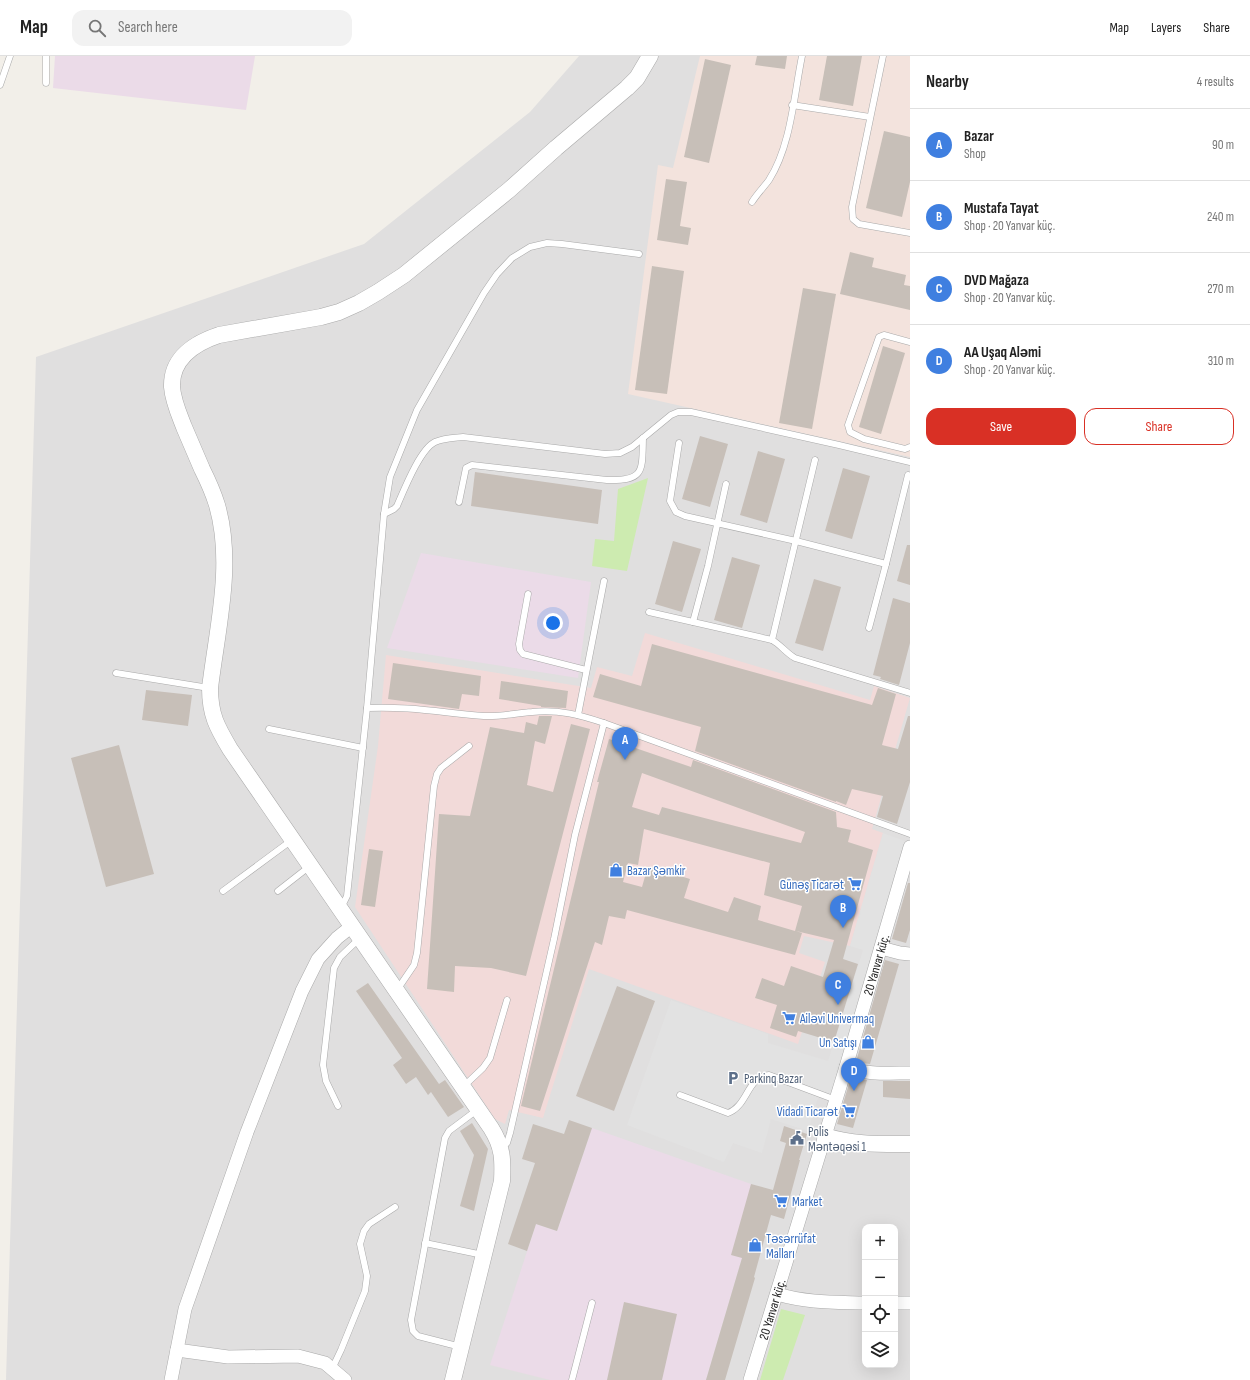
<!DOCTYPE html>
<meta charset="utf-8">
<style>
body{margin:0;font-family:"Sofia Sans Condensed",sans-serif;background:#f2f2f2;color:#222}
.controls{position:absolute;right:12px;bottom:12px;display:grid;overflow:hidden;border-radius:8px;box-shadow:0 4px 16px #0002}
.controls button{width:36px;height:36px;display:grid;place-items:center;padding:0;border:0;border-bottom:1px solid #e0e0e0;background:#fff;color:#222;font:20px sans-serif}
.you{position:absolute;left:553px;top:567px;width:14px;height:14px;margin:-10px;border:3px solid #fff;border-radius:50%;background:#1a73e8;box-shadow:0 0 0 6px #1a73e833}
.badge{display:grid;place-items:center;width:26px;height:26px;border-radius:50%;background:#d93025;color:#fff;font-size:13px;font-weight:700}
.pin{position:absolute;translate:-50% -33px;filter:drop-shadow(0 1px 2px #0008)}
.pin::after{content:'';position:absolute;top:21px;width:14px;height:12px;background:inherit;clip-path:polygon(0 0,100% 0,50% 100%)}
.list{margin:0;padding:0;list-style:none}
h2{display:flex;justify-content:space-between;align-items:center;height:52px;margin:0;padding:0 16px;font-size:17px}
h2 small{font-size:13px;font-weight:400;color:#767676}
.list li{display:grid;grid-template-columns:26px 1fr auto;gap:12px;align-items:center;box-sizing:border-box;height:72px;padding:0 16px;border-top:1px solid #e0e0e0}
.list b{display:block;font-size:15px;white-space:nowrap}
.list p{margin:0;font-size:13px;white-space:nowrap;color:#767676}
.list em{font-size:13px;font-style:normal;color:#767676}
.actions{display:flex;gap:8px;padding:12px 16px}
.actions a{flex:1;padding:9px 0;border:1px solid #d93025;border-radius:12px;text-align:center;font-size:14px;color:#d93025}
.actions .main{background:#d93025;color:#fff}
.icon{flex:none;width:22px;height:22px;fill:none;stroke:currentColor;stroke-width:2;stroke-linecap:round;stroke-linejoin:round}
.map{position:relative;flex:none;width:910px;height:1324px;overflow:hidden}
header{display:flex;align-items:center;gap:24px;box-sizing:border-box;height:56px;padding:0 20px;background:#fff;border-bottom:1px solid #e0e0e0}
header strong{font-size:19px}
nav{display:flex;gap:22px;margin-inline-start:auto;font-size:14px}
.search{width:280px;height:36px;background:#f2f2f2;display:flex;align-items:center;gap:10px;box-sizing:border-box;padding:0 14px;border-radius:12px;color:#767676;font-size:15px}
main{display:flex}
aside{flex:1;background:#fff}
.map>svg:first-child{display:block}
.residential{fill:#e0dfdf;fill-rule:evenodd}
.commercial{fill:#f2dad9}
.industrial{fill:#ebdbe8}
.military{fill:#f3e3dd}
.grass{fill:#cdebb0}
.parking{fill:#e2e2e2}
.building{fill:#c7bfb8;fill-rule:evenodd}
.lines{fill:none;stroke-linecap:round;stroke-linejoin:round}
.service-casing{stroke:#a9a9a9;stroke-width:7}
.minor-casing{stroke:#a9a9a9;stroke-width:14}
.tertiary-casing{stroke:#a9a9a9;stroke-width:17}
.service{stroke:#fff;stroke-width:6}
.minor{stroke:#fff;stroke-width:13}
.tertiary{stroke:#fff;stroke-width:16}
.labels{text-anchor:middle;stroke-width:3;stroke-linejoin:round;paint-order:stroke}
.shop-label{font-size:13px;fill:#366cbe;stroke:#fff;text-anchor:start}
.street-label{font-size:13px;fill:#222;stroke:#fff}
.service-label{font-size:13px;fill:#4e5e75;stroke:#fff;text-anchor:start}
</style>
<header>
<strong>Map</strong>
<div class="search"><svg class="icon" aria-label="search" viewBox="0 0 24 24"><circle cx="10" cy="10" r="6"/><path d="M15 15l6 6"/></svg>Search here</div>
<nav><a>Map</a><a>Layers</a><a>Share</a></nav>
</header>
<main>
<div class="map">
<svg width="910" height="1324" viewBox="0 0 910 1324">
<rect width="100%" height="100%" fill="#f2efe9"/>
<path class="residential" d="M579 0H910V1324H6L36 301 364 188 530 56ZM865 1171H895V1309H865Z"/>
<polygon class="commercial" points="645,577 870,644 874,630 910,642 872,773 883,777 850,890 804,880 799,897 825,906 798,988 589,913 543,1062 509,1054 505,1068 495,1063 355,851 378,690 386,599 591,632 597,611 632,620"/>
<g class="industrial">
<polygon points="55,0 255,0 246,54 53,32"/>
<polygon points="421,497 591,526 578,622 387,592"/>
<polygon points="592,1072 751,1128 742,1202 706,1324 550,1324 490,1309 536,1168 557,1175"/>
</g>
<polygon class="military" points="700,0 910,0 910,401 628,338 658,109 673,112"/>
<g class="grass">
<polygon points="648,422 627,515 592,510 595,483 614,485 618,433"/>
<polygon points="781,1253 805,1259 783,1324 760,1324"/>
</g>
<polygon class="parking" points="883,777 910,787 836,1044 819,1038 808,1075 771,1063 762,1097 733,1087 724,1106 627,1069 671,944 768,978 768,987 828,1005 863,894 850,890"/>
<g class="building">
<polygon points="757,0 787,0 785,13 755,9"/>
<polygon points="827,0 862,0 853,50 819,44"/>
<polygon points="705,3 731,9 709,107 684,101"/>
<polygon points="884,75 910,81 910,126 902,161 866,152"/>
<polygon points="666,123 687,126 680,170 691,172 688,189 657,184"/>
<polygon points="850,196 874,202 872,211 906,219 904,229 910,230 910,254 840,238"/>
<polygon points="652,210 684,215 667,338 635,334"/>
<polygon points="803,232 836,238 812,373 779,367"/>
<polygon points="883,290 905,297 881,378 859,371"/>
<polygon points="700,380 728,388 710,451 682,443"/>
<polygon points="758,395 785,403 767,467 740,459"/>
<polygon points="843,412 870,420 852,483 825,475"/>
<polygon points="475,416 602,434 598,468 471,450"/>
<polygon points="673,485 701,493 682,556 655,548"/>
<polygon points="907,489 910,489 910,529 897,525"/>
<polygon points="732,501 760,509 742,572 714,564"/>
<polygon points="814,523 841,531 823,595 795,587"/>
<polygon points="893,542 910,547 910,587 899,629 880,623 881,621 873,619"/>
<polygon points="652,588 872,649 878,632 896,638 882,689 898,693 908,660 910,660 910,726 897,768 877,761 883,740 852,733 846,749 836,745 836,746 695,695 701,671 593,641 600,618 641,630"/>
<polygon points="393,607 481,620 479,640 462,638 459,653 388,643"/>
<polygon points="501,625 568,635 566,652 541,651 541,650 499,643"/>
<polygon points="146,634 192,639 188,670 142,664"/>
<polygon points="539,660 552,660 545,688 535,685 527,729 553,736 571,668 590,673 526,920 491,912 455,910 454,936 427,933 439,758 470,760 490,671 524,677 526,666 537,669"/>
<path d="M609 683 691 711 693 704 836 756 837 771 851 774 848 786 873 794 843 903 858 908 834 986 798 975 796 981 770 972 777 949 755 942 762 922 784 930 791 910 823 921 834 884 796 875 802 877 795 899 627 854 625 863 609 860 602 889 595 886 540 1055 521 1050 599 726H597ZM642 717 805 776 801 787 662 751 659 759 632 751ZM644 773 770 807 764 839 802 850 795 875 758 864 761 850 734 841 728 856 684 842 690 823 648 810 642 831 623 826 628 807 638 809Z"/>
<polygon points="119,689 154,818 106,831 71,702"/>
<polygon points="369,793 383,795 375,851 361,849"/>
<polygon points="908,827 910,827 910,874 906,887 892,883"/>
<polygon points="885,904 899,908 870,1008 856,1006"/>
<polygon points="368,927 439,1028 445,1024 464,1051 448,1061 431,1036 428,1039 416,1021 406,1028 393,1009 402,1002 356,935"/>
<polygon points="617,930 655,945 614,1055 576,1040"/>
<polygon points="851,1021 867,1024 853,1072 837,1068"/>
<polygon points="883,1025 910,1025 910,1043 883,1041"/>
<polygon points="569,1064 592,1072 557,1175 536,1168 527,1195 508,1188 535,1107 522,1103 533,1068 564,1078"/>
<polygon points="472,1067 488,1093 474,1155 460,1150 474,1099 460,1075"/>
<polygon points="784,1070 807,1078 799,1104 800,1104 784,1163 771,1159 754,1221 755,1222 725,1324 706,1324 742,1202 731,1199 751,1128 773,1134 786,1087 780,1085"/>
<polygon points="624,1246 677,1258 662,1324 607,1324"/>
</g>
<g class="lines">
<g class="service-casing">
<g id="service">
<polyline points="883,0 852,151 853,163 859,168 910,177"/>
<polyline points="46,27 46,0"/>
<polyline points="0,29 10,0"/>
<polyline points="792,49 870,61"/>
<path d="M752 146C757 138 764 131 769 124 791 90 794 39 802 0"/>
<polyline points="910,286 884,279 879,281 848,369 850,376 864,383 905,393 910,391"/>
<polyline points="679,387 670,445 676,456 685,460 796,485 886,508"/>
<path d="M815 404 772 584C781 589 786 597 795 602L910 637"/>
<path d="M459 446 466 412 472 409 607 424C645 425 642 415 643 382"/>
<path d="M384 458 394 453 397 450C404 434 420 393 435 386 444 382 453 382 463 381L605 398 620 397 632 391 671 359 678 356H691L839 389 910 406"/>
<polyline points="528,538 519,588 520,594 523,598 586,614"/>
<polyline points="649,556 772,584"/>
<polyline points="693,566 708,510 726,428"/>
<polyline points="869,572 886,508 908,419"/>
<polyline points="116,617 209,632"/>
<polyline points="367,652 384,458 390,421 417,354 484,237 497,218 512,202 530,191 547,187 562,188 639,198"/>
<polyline points="578,659 604,525"/>
<polyline points="269,673 363,692"/>
<polyline points="223,835 292,784"/>
<polyline points="278,835 310,810"/>
<path d="M343 848 347 840 367 652C407 650 445 657 484 660 500 661 516 657 532 656 558 653 580 659 604 667"/>
<polyline points="397,934 414,909 417,897 434,730 437,718 441,712 469,690"/>
<polyline points="464,1030 483,1012 490,1002 507,944"/>
<path d="M680 1039 728 1057C748 1050 747 1020 769 1019L836 1044"/>
<polyline points="338,1050 326,1025 323,1009 334,912 340,901 360,882"/>
<polyline points="501,1091 507,1087 510,1077 554,883 575,779 604,667 910,778"/>
<polyline points="425,1187 483,1199"/>
<polyline points="461,1291 418,1280 413,1275 411,1264 445,1082 449,1075 477,1054"/>
<polyline points="332,1313 341,1294 365,1235 367,1220 360,1188 364,1175 369,1168 395,1151"/>
<polyline points="572,1324 592,1247"/>
</g>
</g>
<g class="minor-casing">
<g id="minor">
<polyline points="881,892 900,897 910,898"/>
<path d="M846 1011C867 1019 888 1017 910 1017"/>
<path d="M777 1238C808 1247 833 1246 865 1247"/>
<polyline points="895,1247 910,1247"/>
<polyline points="177,1294 228,1301 298,1300 325,1307 345,1324"/>
<polyline points="171,1324 185,1253 247,1076 302,935 318,903 337,882 352,870"/>
<path id="s1" d="M750 1324 846 1011 910 791"/>
</g>
</g>
<g class="tertiary-casing">
<g id="tertiary">
<path d="M825 1080C853 1089 881 1088 910 1088"/>
<path d="M453 1324 502 1125C503 1104 503 1091 491 1072L230 693C217 671 210 659 210 632 217 573 234 508 217 449 213 436 208 425 202 413 196 399 190 385 184 371 179 358 173 345 172 331 171 302 195 287 219 279L321 261 339 256 359 247 378 236 404 219 509 134 556 92 627 32 637 22 650 0"/>
</g>
</g>
<use href="#service" class="service"/>
<use href="#minor" class="minor"/>
<use href="#tertiary" class="tertiary"/>
</g>
<defs>
<g id="shop-bare" transform="scale(1.08)"><path d="M-5-2.5h2.3a2.7 3.5 0 0 1 5.4 0H5L5.5 6h-11ZM-1.5-2.5h3a1.5 2.3 0 0 0-3 0Z" fill="#3f7fe0" stroke="#fff" stroke-width="2.5" paint-order="stroke"/></g>
<g id="supermarket-bare" transform="scale(1.08)"><path d="M-6-5.5h2.5l.6 2H6L4.5 2H-2.5L-4.4-4H-6ZM-1.5 3.2a1.3 1.3 0 1 0 .1 0ZM3 3.2a1.3 1.3 0 1 0 .1 0Z" fill="#3f7fe0" stroke="#fff" stroke-width="2.5" paint-order="stroke"/></g>
<g id="parking-bare" transform="scale(1.08)"><path d="M-3.5-5.5H1a3.5 3.5 0 0 1 0 7H-1V5.5H-3.5ZM-1-3.4V-.6H.8a1.4 1.4 0 0 0 0-2.8Z" fill="#5c6f8a" stroke="#fff" stroke-width="2.5" paint-order="stroke"/></g>
<g id="civic-bare" transform="scale(1.08)"><path d="M-.6-6.5H3V-4.5H.6V-3L4-1V1h2V6H-6V1h2V-1L-.6-3ZM-1.2 2.5V6h2.4V2.5Z" fill="#5c6f8a" stroke="#fff" stroke-width="2.5" paint-order="stroke"/></g>
</defs>
<g fill-rule="evenodd">
<use href="#shop-bare" x="616" y="814"/>
<use href="#supermarket-bare" x="855" y="828"/>
<use href="#supermarket-bare" x="789" y="962"/>
<use href="#shop-bare" x="868" y="986"/>
<use href="#parking-bare" x="733" y="1022"/>
<use href="#supermarket-bare" x="849" y="1055"/>
<use href="#civic-bare" x="797" y="1082"/>
<use href="#supermarket-bare" x="781" y="1145"/>
<use href="#shop-bare" x="755" y="1189"/>
</g>
<g class="labels">
<g class="shop-label">
<text x="627" y="819">Bazar Şəmkir</text>
<text x="844" y="833" text-anchor="end">Günəş Ticarət</text>
<text x="800" y="967">Ailəvi Univermaq</text>
<text x="857" y="991" text-anchor="end">Un Satışı</text>
<text x="838" y="1060" text-anchor="end">Vidadi Ticarət</text>
<text x="792" y="1150">Market</text>
<text x="766" y="1187">Təsərrüfat<tspan x="766" dy="15">Malları</tspan></text>
</g>
<g class="street-label">
<text dy="5" stroke="none"><textPath href="#s1" startOffset="434">20 Yanvar küç.</textPath></text>
<text dy="5" stroke="none"><textPath href="#s1" startOffset="74">20 Yanvar küç.</textPath></text>
</g>
<g class="service-label">
<text x="744" y="1027">Parkinq Bazar</text>
<text x="808" y="1080">Polis<tspan x="808" dy="15">Məntəqəsi 1</tspan></text>
</g>
</g>
</svg>
<div class="controls">
<button>+</button>
<button>−</button>
<button><svg class="icon" aria-label="locate" viewBox="0 0 24 24"><circle cx="12" cy="12" r="6"/><path d="M12 2v4M12 18v4M2 12h4M18 12h4"/></svg></button>
<button><svg class="icon" aria-label="layers" viewBox="0 0 24 24"><path d="M12 4l9 5-9 5-9-5zM3 14l9 5 9-5"/></svg></button>
</div>
<div class="you"></div>
<div class="pin badge" style="left:625px;top:704px;background:#3f7fe0">A</div>
<div class="pin badge" style="left:843px;top:872px;background:#3f7fe0">B</div>
<div class="pin badge" style="left:838px;top:949px;background:#3f7fe0">C</div>
<div class="pin badge" style="left:854px;top:1035px;background:#3f7fe0">D</div>
</div>
<aside>
<h2>Nearby<small>4 results</small></h2>
<ul class="list">
<li><span class="badge" style="background:#3f7fe0">A</span><div><b>Bazar</b><p>Shop</p></div><em>90 m</em></li>
<li><span class="badge" style="background:#3f7fe0">B</span><div><b>Mustafa Tayat</b><p>Shop · 20 Yanvar küç.</p></div><em>240 m</em></li>
<li><span class="badge" style="background:#3f7fe0">C</span><div><b>DVD Mağaza</b><p>Shop · 20 Yanvar küç.</p></div><em>270 m</em></li>
<li><span class="badge" style="background:#3f7fe0">D</span><div><b>AA Uşaq Aləmi</b><p>Shop · 20 Yanvar küç.</p></div><em>310 m</em></li>
</ul>
<div class="actions"><a class="main">Save</a><a>Share</a></div>
</aside>
</main>
